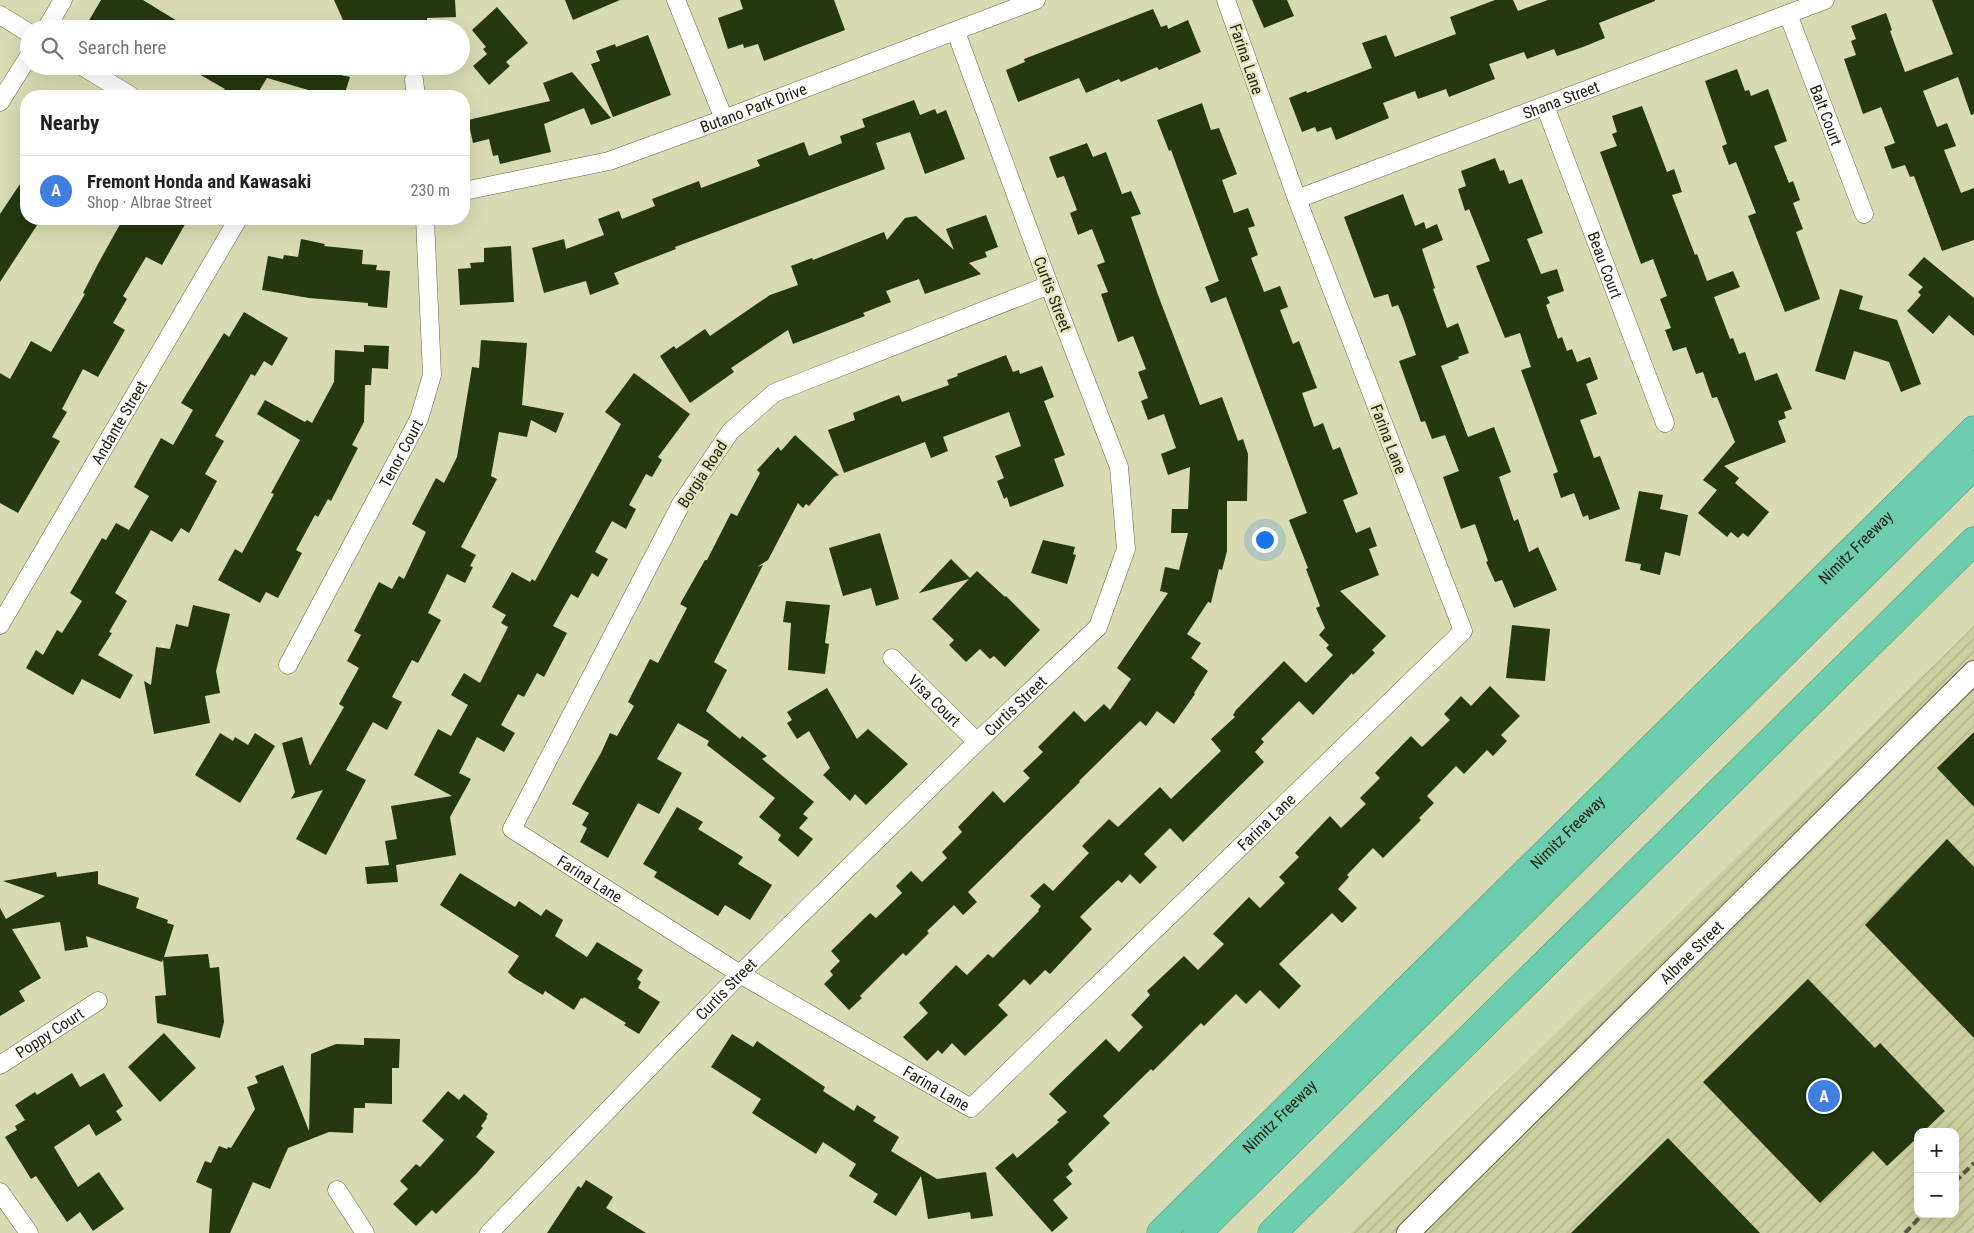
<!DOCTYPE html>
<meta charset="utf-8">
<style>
body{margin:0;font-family:"Roboto Condensed",sans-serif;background:#f2f2f2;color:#222}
.controls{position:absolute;right:15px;bottom:15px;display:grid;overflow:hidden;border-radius:10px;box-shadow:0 5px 20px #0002}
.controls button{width:45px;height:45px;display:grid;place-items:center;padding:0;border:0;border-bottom:1px solid #e0e0e0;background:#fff;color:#222;font:25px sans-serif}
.you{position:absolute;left:1264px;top:539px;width:18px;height:18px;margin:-12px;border:4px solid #fff;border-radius:50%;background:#1a73e8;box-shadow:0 0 0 8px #1a73e833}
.badge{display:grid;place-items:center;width:32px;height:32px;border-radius:50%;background:#7c3aed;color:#fff;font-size:16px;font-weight:700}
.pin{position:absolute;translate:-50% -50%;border:2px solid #fff;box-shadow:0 1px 5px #0006}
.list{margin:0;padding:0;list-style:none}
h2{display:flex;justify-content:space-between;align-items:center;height:65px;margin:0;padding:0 20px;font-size:21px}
h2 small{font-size:16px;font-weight:400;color:#767676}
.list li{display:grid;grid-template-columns:32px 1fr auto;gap:15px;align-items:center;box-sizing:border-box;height:70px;padding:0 20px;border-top:1px solid #e0e0e0}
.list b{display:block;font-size:19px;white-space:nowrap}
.list p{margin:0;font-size:16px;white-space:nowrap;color:#767676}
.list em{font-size:16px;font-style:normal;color:#767676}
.icon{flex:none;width:28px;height:28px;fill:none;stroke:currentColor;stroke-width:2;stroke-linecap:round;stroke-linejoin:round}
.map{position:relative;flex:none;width:1974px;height:1233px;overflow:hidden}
.search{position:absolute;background:#fff;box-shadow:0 5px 20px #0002;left:20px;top:20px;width:450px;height:55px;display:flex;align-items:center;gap:12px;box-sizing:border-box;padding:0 18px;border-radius:28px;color:#767676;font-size:19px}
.panel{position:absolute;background:#fff;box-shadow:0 5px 20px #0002;left:20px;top:90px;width:450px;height:135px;border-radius:20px}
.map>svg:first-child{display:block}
.industrial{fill:url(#industrial-furrows);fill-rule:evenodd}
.building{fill:#253810}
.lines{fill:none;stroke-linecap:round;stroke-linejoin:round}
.minor-casing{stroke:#646642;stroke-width:19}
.tertiary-casing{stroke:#646642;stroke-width:24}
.motorway-casing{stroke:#519077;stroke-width:29}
.minor{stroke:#fff;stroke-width:18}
.tertiary{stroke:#fff;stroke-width:22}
.motorway{stroke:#6ccdaf;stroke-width:28}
.rail{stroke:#595a43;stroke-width:4;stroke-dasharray:8 4;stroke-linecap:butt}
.labels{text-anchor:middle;stroke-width:5;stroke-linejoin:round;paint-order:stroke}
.street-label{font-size:16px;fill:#1f2010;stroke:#e5e8bf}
</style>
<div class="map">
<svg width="1974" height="1233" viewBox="0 0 1974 1233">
<defs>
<pattern id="industrial-furrows" width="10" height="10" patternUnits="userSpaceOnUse" patternTransform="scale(1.25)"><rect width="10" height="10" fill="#cccf9f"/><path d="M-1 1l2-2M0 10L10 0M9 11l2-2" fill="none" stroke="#afb188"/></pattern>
</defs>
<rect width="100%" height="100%" fill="#d8dbb2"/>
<path class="industrial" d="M1974 626V1233H1351ZM1918 1132H1955V1214H1918Z"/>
<g class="building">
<polygon points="101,0 143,0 190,29 84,29"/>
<polygon points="334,0 455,0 456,17 427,18 427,22 399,23 386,29 347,29"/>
<polygon points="565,0 620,0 573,20"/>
<polygon points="740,0 834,0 845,30 764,61 758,44 744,48 743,44 728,49 718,18 743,9"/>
<polygon points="1252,0 1287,0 1294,16 1264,28"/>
<polygon points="1495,0 1513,0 1518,11 1548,0 1655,0 1655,1 1599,23 1605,38 1583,47 1557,56 1554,49 1527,59 1524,52 1489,64 1495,79 1449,97 1446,89 1418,99 1415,91 1383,103 1389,118 1336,140 1331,127 1317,132 1315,127 1302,132 1289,98 1306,91 1307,93 1372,68 1362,43 1386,35 1395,57 1456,34 1450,17"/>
<polygon points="1932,0 1974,0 1974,114 1971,115 1958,77 1923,91 1937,127 1947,123 1956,146 1944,150 1961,193 1974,188 1974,240 1942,251 1914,176 1910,177 1905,165 1892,169 1884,147 1895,143 1881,107 1863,114 1844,59 1856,55 1851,41 1856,39 1851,26 1886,13 1892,30 1890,31 1905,72 1953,54"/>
<polygon points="497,7 528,43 506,62 510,66 489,85 473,66 487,54 483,49 486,47 472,30"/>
<polygon points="1153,9 1161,27 1167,25 1168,29 1188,20 1201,52 1159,70 1157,67 1121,82 1119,79 1086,93 1079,78 1018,102 1006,70 1025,62 1024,59"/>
<polygon points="648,35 671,95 613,117 591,64 600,61 596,51 615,44 616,47"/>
<polygon points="185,66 338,66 336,74 350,77 344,96 329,96 267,78 256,96 220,96 225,89"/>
<polygon points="1737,69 1745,91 1749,90 1751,96 1768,89 1787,141 1774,146 1789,183 1793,181 1800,200 1793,203 1803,229 1796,232 1820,299 1785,312 1748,216 1756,213 1736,162 1729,165 1722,146 1727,144 1705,81"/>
<polygon points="572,72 611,118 591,125 584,108 544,124 551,152 500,164 498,155 493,156 489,139 473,143 468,120 550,101 543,83"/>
<polygon points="914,100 920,115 935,109 937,114 946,110 965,159 925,174 910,132 876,143 885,169 675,247 676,249 614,273 619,284 590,295 586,281 544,293 532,248 564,239 566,249 604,235 598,219 619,211 622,219 655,206 652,199 699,181 701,188 760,166 757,160 804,142 809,156 842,143 840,136 865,127 862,119"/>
<polygon points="1202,103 1211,130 1219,128 1237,174 1222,180 1234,213 1248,208 1255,226 1248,228 1258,255 1251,258 1264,292 1280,286 1288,307 1280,310 1293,344 1299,341 1317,388 1302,393 1314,427 1323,423 1333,450 1340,447 1358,494 1343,500 1356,533 1370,527 1377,546 1369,549 1379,575 1340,591 1386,636 1372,650 1375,653 1353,675 1352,673 1313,715 1299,701 1261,739 1264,742 1255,752 1264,762 1183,842 1170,828 1144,854 1157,867 1140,884 1130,874 1122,883 1118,880 1097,900 1080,917 1092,929 1050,974 1045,970 1030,985 1024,979 998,1005 1008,1015 965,1056 952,1043 942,1054 938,1050 927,1061 903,1037 928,1013 919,1003 956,965 967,975 988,954 993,958 1039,911 1038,910 1041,906 1030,896 1044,883 1053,891 1089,853 1082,846 1109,819 1118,827 1160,787 1171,799 1221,751 1211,739 1235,717 1233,715 1236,710 1284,661 1306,683 1333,655 1326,648 1329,645 1319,635 1325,628 1316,608 1320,606 1306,569 1308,568 1289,520 1307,513 1226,297 1211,303 1205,287 1219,281 1171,150 1169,151 1157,120"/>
<polygon points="1642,106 1667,172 1674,169 1682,192 1672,195 1695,255 1697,254 1707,281 1733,271 1740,287 1714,297 1730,339 1733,338 1739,354 1745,352 1755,381 1777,373 1792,409 1784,412 1786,418 1778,421 1786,442 1724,466 1739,478 1735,483 1769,512 1748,537 1743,533 1738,538 1731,532 1727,537 1698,513 1717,490 1703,480 1735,442 1717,397 1712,398 1703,372 1696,374 1686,347 1673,351 1665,330 1671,328 1660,299 1667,296 1653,259 1641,264 1600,152 1617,146 1612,134 1617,132 1612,116"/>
<polygon points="1087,143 1093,157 1106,152 1122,194 1131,191 1141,214 1131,217 1158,295 1200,405 1222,397 1238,441 1243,439 1248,454 1247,501 1227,501 1227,551 1222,570 1219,569 1211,603 1208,602 1187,634 1201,643 1191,658 1208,671 1194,693 1195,694 1174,724 1157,711 1146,726 1140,721 1079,781 1080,782 968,892 977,902 963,915 954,905 927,931 929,933 906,956 903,953 860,996 862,998 849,1010 824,984 833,975 830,971 840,961 831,951 870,913 876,918 902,893 896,886 911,871 922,882 947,858 942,852 962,832 958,827 993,791 1004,803 1030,778 1023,771 1043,752 1038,747 1074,711 1085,722 1104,704 1110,710 1131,679 1117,668 1168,593 1160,591 1165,567 1179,570 1188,533 1171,533 1172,509 1188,509 1190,467 1168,475 1161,454 1176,448 1164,414 1148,420 1141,401 1148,398 1138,372 1146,369 1133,336 1118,342 1101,294 1108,292 1097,265 1105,262 1092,229 1078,235 1070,213 1077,210 1064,176 1057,178 1049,157"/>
<polygon points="1495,158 1500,171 1504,170 1509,184 1522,179 1543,233 1527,239 1541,274 1557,269 1564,291 1547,297 1550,303 1546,305 1558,339 1562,337 1567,351 1572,349 1577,362 1590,357 1598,379 1586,384 1597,414 1580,420 1594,458 1600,456 1620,509 1589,520 1588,515 1583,517 1574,493 1561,498 1553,474 1558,472 1521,370 1531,367 1520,333 1505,338 1476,266 1490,261 1469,209 1465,211 1458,189 1466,186 1461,171"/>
<polygon points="26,175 26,219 41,219 0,282 0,214"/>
<polygon points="1403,194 1415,226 1424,222 1426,229 1437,224 1443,240 1422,249 1435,288 1433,289 1447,328 1458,323 1469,353 1458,357 1459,359 1441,366 1468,437 1494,427 1511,472 1499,477 1514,521 1518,519 1529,552 1538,547 1557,590 1514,608 1502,580 1495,582 1486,562 1488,561 1475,524 1461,529 1443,477 1459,471 1445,435 1432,439 1425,421 1421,422 1399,361 1416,355 1403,317 1398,305 1392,307 1388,294 1374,298 1344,217"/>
<polygon points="986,215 998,247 985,252 987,257 969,263 981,274 925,294 919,279 886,291 891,302 863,313 865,316 793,344 788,330 731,368 734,372 690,403 660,356 674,346 676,349 705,329 710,336 770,295 798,285 791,266 812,258 813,260 884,232 887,240 905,218 916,216 954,250 946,229"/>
<polygon points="123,219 188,219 162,265 146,257 123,296 127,299 113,323 125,330 98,377 83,369 62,409 67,412 52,437 60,441 18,513 0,503 0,373 10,379 31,341 51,352 85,294 83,293 99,262"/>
<polygon points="301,239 325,244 324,246 363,250 362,264 377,265 376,270 390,271 387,308 368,306 368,303 309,298 262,290 268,256 283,259 284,255 298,257"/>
<polygon points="511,246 514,302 460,305 458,269 471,268 470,263 484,262 484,248"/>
<polygon points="1924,257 1974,298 1974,336 1949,315 1933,334 1907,311 1921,295 1918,292 1923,287 1908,275"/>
<polygon points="1840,289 1863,296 1859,309 1897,320 1921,384 1901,392 1889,362 1854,351 1845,380 1815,371"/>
<polygon points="244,312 288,338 272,366 264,361 255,376 251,374 215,436 224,441 205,474 217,481 189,533 181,528 172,542 151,530 115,593 127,601 109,632 112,633 98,655 133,675 120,699 82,679 73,695 26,668 36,650 43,655 57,630 62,633 82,601 70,593 102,538 106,540 116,523 129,530 149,496 134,487 161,438 173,445 193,410 181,403 224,333 229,337"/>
<polygon points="481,340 527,343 522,405 564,413 556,433 531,420 527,437 499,432 491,476 497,479 461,547 476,555 470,566 473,567 465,583 447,574 428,613 441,620 418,663 412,660 392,697 402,702 387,730 373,722 346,770 366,780 326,855 296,839 323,790 291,799 295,792 282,743 302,737 310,766 344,707 339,704 359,668 347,661 361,635 354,631 379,582 392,589 399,576 404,579 426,532 412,524 436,478 444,483 457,457 472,367 479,368"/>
<polygon points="364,345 389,346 388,369 372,368 371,385 365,385 364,422 352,445 358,448 331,501 328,499 318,517 315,515 296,550 302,553 278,598 266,592 260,603 218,580 235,549 242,553 274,494 271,493 300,440 257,414 265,400 305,422 307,420 312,423 334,382 335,350 364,352"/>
<polygon points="1006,355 1013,372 1019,370 1020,374 1042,366 1054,397 1044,401 1065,455 1054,459 1064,486 1010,507 1007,497 1004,499 997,481 1004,478 995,456 1021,446 1009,412 943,437 948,451 931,458 925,442 844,473 828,430 855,420 853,413 899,395 902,402 949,385 947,380 958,376 957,374"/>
<polygon points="634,373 690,414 658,457 662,460 652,477 646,474 629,505 636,509 626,529 612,521 595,552 608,559 598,577 592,573 578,598 571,594 553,626 567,633 544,677 537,673 524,697 518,694 501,725 515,733 504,752 477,737 459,773 471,779 450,817 456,855 396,865 398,882 367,884 365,867 389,865 385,841 397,839 391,806 452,796 414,775 438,729 451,736 468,705 451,695 464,673 480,683 508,627 501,623 506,615 492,607 512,572 530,582 532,579 535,581 621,424 605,412"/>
<polygon points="795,435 839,475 834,477 809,506 806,504 803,508 798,503 768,560 757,567 763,565 714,662 727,670 706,711 740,739 742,736 767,756 762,759 814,802 803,814 808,818 799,828 813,839 798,857 778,840 781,835 759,817 775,798 707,745 709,741 678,723 657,759 682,773 659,814 638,803 608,858 580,842 587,828 582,825 589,813 572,804 601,753 610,733 617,736 634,706 628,702 650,659 658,663 687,608 680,604 705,560 707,560 731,513 737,516 760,473 757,470 778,447 781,451"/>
<polygon points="1639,491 1663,495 1660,509 1688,515 1680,556 1665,552 1660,575 1640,570 1641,564 1625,561"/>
<polygon points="880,533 899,599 876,606 871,588 843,596 829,548"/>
<polygon points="1043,540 1075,547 1073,554 1076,555 1067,584 1031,573"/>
<polygon points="951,559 970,578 977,571 1005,597 1006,596 1040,630 1005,667 994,656 990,659 980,649 966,662 949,645 954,640 932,619 969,579 919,593"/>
<polygon points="786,601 830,605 825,643 829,644 825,674 788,670 791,623 783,622"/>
<polygon points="193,605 230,614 216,671 220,693 205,696 210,723 154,734 144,681 151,685 156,647 170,649 176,624 188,627"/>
<polygon points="1512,625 1550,629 1545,681 1506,678"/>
<polygon points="1490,686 1520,716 1501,735 1507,741 1493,756 1487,750 1464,774 1456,766 1427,796 1434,803 1419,818 1421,820 1383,858 1373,848 1347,875 1349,877 1338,889 1357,908 1342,923 1332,913 1279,964 1301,986 1279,1009 1260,990 1246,1004 1236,994 1204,1026 1201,1023 1153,1071 1151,1069 1103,1116 1110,1123 1068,1164 1073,1171 1066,1177 1072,1184 1053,1200 1068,1218 1052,1232 995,1168 1013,1153 1017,1158 1059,1122 1057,1120 1067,1112 1049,1094 1106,1039 1119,1052 1143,1027 1131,1015 1150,995 1147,991 1184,956 1198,970 1224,944 1213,934 1249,897 1260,908 1285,883 1279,877 1299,857 1295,853 1330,816 1341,828 1366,804 1360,798 1380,778 1375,773 1411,736 1422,747 1450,720 1444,714 1461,696 1471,706"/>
<polygon points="827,688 857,739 868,729 908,764 866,805 855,794 850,801 823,775 830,768 809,731 797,739 787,723 792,720 787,712"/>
<polygon points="1974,732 1974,807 1937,768"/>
<polygon points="220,733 233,741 235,737 248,745 255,733 275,746 240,803 195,775"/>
<polygon points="677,807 703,822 698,829 743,857 738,864 772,885 750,920 725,905 718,916 654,877 657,872 643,864"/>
<polygon points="1947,839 1974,867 1974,1038 1865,925"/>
<polygon points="98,871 98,884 139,898 136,908 168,920 167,923 174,925 164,957 208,954 210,968 219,967 224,1022 220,1038 157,1023 155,996 166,995 163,959 162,962 86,936 88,947 65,951 60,922 12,929 41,978 19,991 25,1001 0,1016 0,908 6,919 45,896 3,881 56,872 57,877"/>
<polygon points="460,873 515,907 519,901 541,916 546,909 563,920 555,936 587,957 597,942 643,970 637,979 641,982 638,988 660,1002 639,1034 624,1025 626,1023 584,997 583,999 581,998 574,1010 545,991 543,995 513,977 508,972 519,956 440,905"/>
<polygon points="1808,979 1875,1048 1880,1043 1945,1111 1923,1132 1918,1132 1918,1137 1887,1166 1873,1151 1820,1203 1703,1082"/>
<polygon points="164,1033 196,1068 160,1102 128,1067"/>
<polygon points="732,1034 753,1047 757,1041 825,1087 823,1091 854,1111 857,1105 876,1117 873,1121 899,1137 891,1151 937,1179 986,1172 993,1216 971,1219 970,1212 928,1219 921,1176 896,1216 873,1202 878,1194 849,1176 856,1164 823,1142 816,1154 752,1113 761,1099 711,1067"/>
<polygon points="364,1038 400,1039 399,1068 392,1068 392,1104 365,1103 365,1108 354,1108 353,1133 329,1132 288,1148 270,1189 253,1182 230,1233 209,1233 212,1189 196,1182 205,1161 211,1163 219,1146 227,1149 228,1147 231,1148 255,1109 247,1087 258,1083 255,1076 283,1065 309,1131 311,1054 336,1044 364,1045"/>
<polygon points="72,1073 80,1087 104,1073 123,1106 116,1111 122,1120 96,1136 89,1124 54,1147 78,1187 99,1172 124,1209 93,1231 80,1212 67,1222 36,1176 31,1179 5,1137 17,1130 15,1126 25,1120 15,1105 35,1092 37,1095"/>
<polygon points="448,1091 459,1100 464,1094 488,1114 486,1117 487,1118 481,1126 483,1128 476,1137 495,1152 477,1173 436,1214 432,1210 416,1226 393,1204 408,1189 400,1181 416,1164 420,1167 444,1140 422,1121"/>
<polygon points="1668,1138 1760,1233 1571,1233"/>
<polygon points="586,1180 613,1197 606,1208 646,1233 547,1233 578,1186 581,1188"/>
</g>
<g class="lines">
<g class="minor-casing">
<g id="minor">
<polyline points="676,0 724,119"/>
<path id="s1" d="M1788 14 1864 214"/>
<polyline points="0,15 29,33"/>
<polyline points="46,29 63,0"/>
<polyline points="82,66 131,96"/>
<polyline points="414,80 416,96"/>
<polyline points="0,102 29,56"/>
<path id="s2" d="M1545 106 1665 423"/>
<path id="s3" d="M464 191 609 161 724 119 1036 0"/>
<path id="s4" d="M1297 199 1825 0"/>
<path id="s5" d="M1049 285 774 393 730 432 681 504 512 829 740 974 971 1108 1463 631 1297 199 1226 0"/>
<path id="s6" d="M0 625 238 219"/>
<path id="s7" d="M892 658 977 742"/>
<path id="s8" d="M288 665 419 419 432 375 425 219"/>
<path id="s9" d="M0 1065 98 1001"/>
<polyline points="337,1190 365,1233"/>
<polyline points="0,1192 29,1233"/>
<path id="s10" d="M489 1233 740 974 977 742 1098 627 1126 549 1119 467 1049 285 956 32"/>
</g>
</g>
<g class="tertiary-casing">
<g id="tertiary">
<path id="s11" d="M1408 1233 1974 672"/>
</g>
</g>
<g class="motorway-casing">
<g id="motorway">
<path id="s12" d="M1161 1233 1974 430"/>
<polyline points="1197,1233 1974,465"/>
<polyline points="1272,1233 1974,541"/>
</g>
</g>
<use href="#minor" class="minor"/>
<use href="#tertiary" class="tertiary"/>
<use href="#motorway" class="motorway"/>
<g class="rail">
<polyline points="1955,1182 1974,1163"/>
<polyline points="1905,1233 1923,1214"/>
</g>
</g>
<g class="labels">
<g class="street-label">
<text transform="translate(1247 59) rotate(71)" y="6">Farina Lane</text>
<text dy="6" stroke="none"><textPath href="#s4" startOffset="282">Shana Street</textPath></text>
<text dy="6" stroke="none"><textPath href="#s3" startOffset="302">Butano Park Drive</textPath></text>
<text dy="6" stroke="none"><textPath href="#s1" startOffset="108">Balt Court</textPath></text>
<text dy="6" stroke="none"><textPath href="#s2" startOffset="170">Beau Court</textPath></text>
<text transform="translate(1053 294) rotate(69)" y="6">Curtis Street</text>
<text dy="6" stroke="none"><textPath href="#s6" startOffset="235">Andante Street</textPath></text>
<text transform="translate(1389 439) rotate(69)" y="6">Farina Lane</text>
<text dy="6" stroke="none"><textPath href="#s8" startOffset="240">Tenor Court</textPath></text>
<text transform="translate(702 474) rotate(-57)" y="6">Borgia Road</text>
<text dy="6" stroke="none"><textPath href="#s12" startOffset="976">Nimitz Freeway</textPath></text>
<text dy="6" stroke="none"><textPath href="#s7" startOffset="60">Visa Court</textPath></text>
<text dy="6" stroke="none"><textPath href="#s10" startOffset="745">Curtis Street</textPath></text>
<text dy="6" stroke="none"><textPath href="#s5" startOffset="1756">Farina Lane</textPath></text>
<text dy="6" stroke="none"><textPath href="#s12" startOffset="571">Nimitz Freeway</textPath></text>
<text dy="6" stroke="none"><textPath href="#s5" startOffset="900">Farina Lane</textPath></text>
<text dy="6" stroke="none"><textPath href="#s11" startOffset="399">Albrae Street</textPath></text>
<text dy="6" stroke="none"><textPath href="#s10" startOffset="340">Curtis Street</textPath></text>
<text dy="6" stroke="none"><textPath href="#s9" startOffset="59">Poppy Court</textPath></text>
<text dy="6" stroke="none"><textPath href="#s5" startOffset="1305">Farina Lane</textPath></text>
<text dy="6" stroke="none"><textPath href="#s12" startOffset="166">Nimitz Freeway</textPath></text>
</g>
</g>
</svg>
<div class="controls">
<button>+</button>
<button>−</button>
</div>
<div class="you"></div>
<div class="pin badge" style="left:1824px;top:1096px;background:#3f7fe0">A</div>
<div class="search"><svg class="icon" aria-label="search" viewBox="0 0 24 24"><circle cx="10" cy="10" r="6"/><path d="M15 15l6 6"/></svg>Search here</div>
<section class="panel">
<h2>Nearby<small></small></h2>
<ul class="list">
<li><span class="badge" style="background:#3f7fe0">A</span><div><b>Fremont Honda and Kawasaki</b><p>Shop · Albrae Street</p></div><em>230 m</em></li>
</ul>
</section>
</div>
